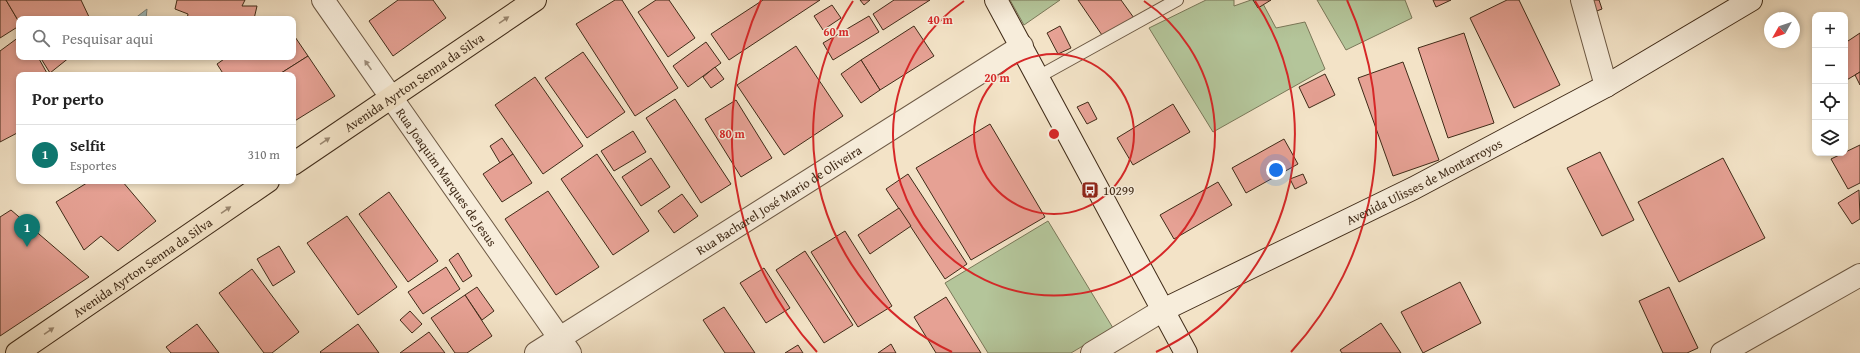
<!DOCTYPE html>
<html lang="pt">
<meta charset="utf-8">
<style>
body{margin:0;font-family:"Gentium Book Plus",serif;background:#f6f6f6;color:#222}
.controls{position:absolute;right:12px;top:12px;display:grid;overflow:hidden;border-radius:8px;box-shadow:0 2px 6px #0003}
.controls button{width:36px;height:36px;display:grid;place-items:center;padding:0;border:0;border-bottom:1px solid #e0e0e0;background:#fff;color:#222;font:20px sans-serif}
.compass{position:absolute;left:1764px;top:12px;width:36px;height:36px;border-radius:50%;background:#fff;box-shadow:0 2px 6px #0003;rotate:230deg}
.you{position:absolute;left:1276px;top:170px;width:14px;height:14px;margin:-10px;border:3px solid #fff;border-radius:50%;background:#1a73e8;box-shadow:0 0 0 6px #1a73e833}
.badge{display:grid;place-items:center;width:26px;height:26px;border-radius:50%;background:#0f766e;color:#fff;font-size:13px;font-weight:700}
.pin{position:absolute;translate:-50% -33px;filter:drop-shadow(0 1px 2px #0008)}
.pin::after{content:'';position:absolute;top:21px;width:14px;height:12px;background:inherit;clip-path:polygon(0 0,100% 0,50% 100%)}
.list{margin:0;padding:0;list-style:none}
h2{display:flex;justify-content:space-between;align-items:center;height:52px;margin:0;padding:0 16px;font-size:17px}
h2 small{font-size:13px;font-weight:400;color:#767676}
.list li{display:grid;grid-template-columns:26px 1fr auto;gap:12px;align-items:center;box-sizing:border-box;height:60px;padding:0 16px;border-top:1px solid #e0e0e0}
.list b{display:block;font-size:15px;white-space:nowrap}
.list p{margin:0;font-size:13px;white-space:nowrap;color:#767676}
.list em{font-size:13px;font-style:normal;color:#767676}
.icon{flex:none;width:22px;height:22px;fill:none;stroke:currentColor;stroke-width:2;stroke-linecap:round;stroke-linejoin:round}
.map{position:relative;flex:none;width:1860px;height:353px;overflow:hidden}
.search{position:absolute;background:#fff;box-shadow:0 2px 6px #0003;left:16px;top:16px;width:280px;height:44px;display:flex;align-items:center;gap:10px;box-sizing:border-box;padding:0 14px;border-radius:8px;color:#767676;font-size:15px}
.panel{position:absolute;background:#fff;box-shadow:0 2px 6px #0003;left:16px;top:72px;width:280px;height:112px;border-radius:8px}
.map>svg:first-child{display:block}
.green{fill:#b4c59a;stroke:#7a7859}
.water{fill:#9ebcbe;stroke:#78827c}
.building{fill:#e6a194;stroke:#402b18}
.lines{fill:none;stroke-linecap:round;stroke-linejoin:round}
.lane-casing{stroke:#6d5944;stroke-width:14}
.street-casing{stroke:#6d5944;stroke-width:24}
.secondary-casing{stroke:#402b18;stroke-width:24}
.primary-casing{stroke:#402b18;stroke-width:24}
.lane{stroke:#f7eddb;stroke-width:12}
.street{stroke:#f7eddb;stroke-width:22}
.secondary{stroke:#f7eddb;stroke-width:22}
.primary{stroke:#f3e3c7;stroke-width:22}
.oneway{fill:#9a8770}
.oneway2{fill:#9c8c7a}
.ring{fill:none;stroke:#d62828;stroke-width:2}
.labels{text-anchor:middle;stroke-width:3;stroke-linejoin:round;paint-order:stroke}
.street-label{font-size:13px;fill:#402b18;stroke:#f7eddb}
.poi-label{font-size:13px;fill:#402b18;stroke:#f7eddb;text-anchor:start}
.centre{fill:#d62828;stroke:#f7eddb;stroke-width:2}
.ring-label{font-size:12px;text-anchor:middle;font-weight:bold;fill:#d62828;stroke:#f7eddb;stroke-width:3;stroke-linejoin:round;paint-order:stroke}
</style>
<div class="map">
<svg width="1860" height="353" viewBox="0 0 1860 353">
<rect width="100%" height="100%" fill="#f3e3c7"/>
<filter id="stains"><feTurbulence type="fractalNoise" baseFrequency=".005" numOctaves="4"/><feColorMatrix values="0 0 0 0 .2 0 0 0 0 .09 0 0 0 0 .02 0 0 0 .5 -.17"/></filter>
<radialGradient id="worn" r=".72"><stop offset=".6" stop-color="#630" stop-opacity="0"/><stop offset="1" stop-color="#630" stop-opacity=".3"/></radialGradient>
<g class="green">
<polygon points="1010,0 1060,0 1024,25"/>
<polygon points="1206,0 1234,0 1234,6 1251,0 1261,0 1276,28 1305,22 1325,69 1213,132 1149,28"/>
<polygon points="1317,0 1405,0 1412,18 1346,50"/>
<polygon points="1048,221 1113,328 1071,353 988,353 945,283"/>
</g>
<polygon class="water" points="147,9 146,19 134,19"/>
<g class="building">
<polygon points="0,0 6,0 19,22 19,26 0,38"/>
<polygon points="6,0 81,0 90,19 19,19 19,22"/>
<polygon points="177,0 245,0 242,6 257,6 254,19 187,19 188,14 175,9"/>
<polygon points="398,0 433,0 446,18 393,56 369,21"/>
<polygon points="615,0 622,0 678,88 635,116 576,24"/>
<polygon points="656,0 669,0 695,38 668,57 638,12"/>
<polygon points="763,0 820,0 729,60 711,34"/>
<polygon points="860,0 870,0 864,5"/>
<polygon points="894,0 930,0 883,30 873,14"/>
<polygon points="1078,0 1121,0 1134,18 1104,38"/>
<polygon points="1253,0 1271,0 1258,8"/>
<polygon points="1433,0 1451,0 1436,7"/>
<polygon points="1507,0 1519,0 1560,85 1514,108 1470,18"/>
<polygon points="1590,0 1599,0 1602,9 1594,12"/>
<polygon points="832,5 841,18 823,30 814,16"/>
<polygon points="869,16 879,32 833,60 823,43"/>
<polygon points="914,26 934,56 880,90 861,60"/>
<polygon points="1060,26 1071,48 1058,54 1047,33"/>
<polygon points="1464,33 1494,123 1448,138 1418,48"/>
<polygon points="1860,33 1860,72 1845,81 1845,43"/>
<polygon points="293,34 308,56 278,75 224,75 217,64 227,57 293,57"/>
<polygon points="19,37 19,57 38,57 48,75 19,75 19,132 0,142 0,51"/>
<polygon points="706,42 721,63 688,87 673,66"/>
<polygon points="796,46 843,116 784,155 737,85"/>
<polygon points="583,52 625,112 587,138 545,78"/>
<polygon points="308,56 335,96 293,122 293,75 278,75"/>
<polygon points="40,57 70,57 50,73"/>
<polygon points="861,60 880,90 861,103 841,74"/>
<polygon points="1403,62 1439,160 1393,176 1358,78"/>
<polygon points="715,67 724,79 711,88 703,77"/>
<polygon points="1860,72 1860,85 1855,75"/>
<polygon points="1325,74 1335,95 1309,108 1299,87"/>
<polygon points="535,77 583,146 543,174 495,105"/>
<polygon points="675,99 731,184 701,203 646,118"/>
<polygon points="736,100 772,158 741,177 705,119"/>
<polygon points="1088,102 1097,119 1087,124 1077,107"/>
<polygon points="1173,104 1190,132 1133,165 1117,138"/>
<polygon points="990,124 1045,217 971,260 916,168"/>
<polygon points="633,131 646,152 614,171 601,151"/>
<polygon points="502,138 513,154 500,163 490,146"/>
<polygon points="1284,139 1298,164 1246,193 1232,168"/>
<polygon points="1860,145 1860,183 1848,189 1831,159"/>
<polygon points="1600,152 1634,220 1602,236 1567,168"/>
<polygon points="513,154 532,183 502,202 483,174"/>
<polygon points="597,154 649,231 613,255 561,179"/>
<polygon points="651,158 670,187 641,206 622,177"/>
<polygon points="1723,158 1765,238 1679,282 1638,202"/>
<polygon points="908,174 967,264 945,279 886,189"/>
<polygon points="1303,174 1307,183 1295,189 1290,179"/>
<polygon points="90,181 122,181 156,221 118,251 101,236 84,250 56,202"/>
<polygon points="1218,182 1232,205 1174,239 1160,215"/>
<polygon points="1859,190 1860,219 1852,224 1838,203"/>
<polygon points="548,191 599,267 556,295 505,219"/>
<polygon points="389,192 438,261 408,282 359,214"/>
<polygon points="682,194 698,216 674,233 658,211"/>
<polygon points="899,208 911,226 870,254 858,235"/>
<polygon points="11,210 89,277 0,336 0,217"/>
<polygon points="347,216 397,287 358,315 307,243"/>
<polygon points="845,231 892,306 858,327 811,252"/>
<polygon points="279,246 295,272 273,286 257,259"/>
<polygon points="805,251 853,325 824,343 776,270"/>
<polygon points="458,253 472,276 463,282 449,260"/>
<polygon points="446,267 460,289 423,314 408,292"/>
<polygon points="764,268 790,308 766,323 740,283"/>
<polygon points="252,269 299,332 272,353 264,353 219,293"/>
<polygon points="1460,282 1481,323 1423,353 1401,312"/>
<polygon points="477,287 494,311 482,320 465,295"/>
<polygon points="1669,287 1698,348 1687,353 1663,353 1639,301"/>
<polygon points="465,295 492,336 467,353 455,353 431,318"/>
<polygon points="946,297 981,353 936,353 914,317"/>
<polygon points="724,307 755,353 725,353 703,320"/>
<polygon points="410,311 422,324 412,333 400,320"/>
<polygon points="1381,323 1401,353 1342,353 1340,350"/>
<polygon points="197,324 219,353 171,353 166,347"/>
<polygon points="358,324 379,353 321,353 320,352"/>
<polygon points="429,332 445,353 400,353"/>
<polygon points="891,344 896,353 878,353"/>
<polygon points="798,345 803,353 785,353"/>
</g>
<g class="lines">
<g class="lane-casing">
<polyline id="lane" points="1038,77 1177,0"/>
</g>
<g class="street-casing">
<g id="street">
<path id="s1" d="M323 0 570 353"/>
<polyline points="1582,0 1606,86"/>
<path id="s2" d="M536 353 1022 46"/>
<polyline points="1092,353 1163,310"/>
<polyline points="1722,353 1860,275"/>
</g>
</g>
<g class="secondary-casing">
<g id="secondary">
<polyline points="996,0 1186,353"/>
<path id="s3" d="M1163 310 1414 188 1606 86 1751 0"/>
</g>
</g>
<g class="primary-casing">
<g id="primary">
<path id="s4" d="M293 164 535 0"/>
<path id="s5" d="M17 353 268 181"/>
</g>
</g>
<use href="#lane" class="lane"/>
<use href="#street" class="street"/>
<use href="#secondary" class="secondary"/>
<use href="#primary" class="primary"/>
</g>
<defs><path id="oneway-solid" d="M-6-.8H1V-3.2L6.5 0L1 3.2V.8H-6Z"/></defs>
<g class="oneway">
<use href="#oneway-solid" transform="translate(504 20) rotate(-34)"/>
<use href="#oneway-solid" transform="translate(325 141) rotate(-34)"/>
<use href="#oneway-solid" transform="translate(226 210) rotate(-34)"/>
<use href="#oneway-solid" transform="translate(49 331) rotate(-34)"/>
</g>
<use class="oneway2" href="#oneway-solid" transform="translate(368 65) rotate(-125)"/>
<g class="ring">
<circle cx="1054" cy="134" r="80"/>
<path d="M1144 1A161 161 0 1 1 964 1"/>
<path d="M952 352A241 241 0 0 1 853 1M1255 1A241 241 0 0 1 1156 352"/>
<path d="M817 352A322 322 0 0 1 761 0M1347 0A322 322 0 0 1 1291 352"/>
</g>
<defs>
<g id="bus-square" transform="scale(0.9)"><rect x="-9" y="-9" width="18" height="18" rx="4" fill="#8f2418" stroke="#f7eddb"/><path d="M-5-6H5V4H4V6H2V4H-2V6H-4V4H-5ZM-3.5-4V0h7V-4ZM-3.5 1.2v1.5H-2V1.2ZM2 1.2v1.5H3.5V1.2Z" fill="#fff"/></g>
</defs>
<g fill-rule="evenodd">
<use href="#bus-square" x="1090" y="190"/>
</g>
<g class="labels">
<g class="street-label">
<text dy="5" stroke="none"><textPath href="#s4" startOffset="146">Avenida Ayrton Senna da Silva</textPath></text>
<text dy="5" stroke="none"><textPath href="#s1" startOffset="216">Rua Joaquim Marques de Jesus</textPath></text>
<text dy="5" stroke="none"><textPath href="#s3" startOffset="291">Avenida Ulisses de Montarroyos</textPath></text>
<text dy="5" stroke="none"><textPath href="#s2" startOffset="287">Rua Bacharel José Mario de Oliveira</textPath></text>
<text dy="5" stroke="none"><textPath href="#s5" startOffset="152">Avenida Ayrton Senna da Silva</textPath></text>
</g>
<g class="poi-label">
<text x="1103" y="195">10299</text>
</g>
</g>
<circle cx="1054" cy="134" r="6" class="centre"/>
<g class="ring-label">
<text x="940" y="24">40 m</text>
<text x="836" y="36">60 m</text>
<text x="997" y="82">20 m</text>
<text x="732" y="138">80 m</text>
</g>
<rect width="100%" height="100%" filter="url(#stains)"/>
<rect width="100%" height="100%" fill="url(#worn)"/>
</svg>
<div class="controls">
<button>+</button>
<button>−</button>
<button><svg class="icon" aria-label="locate" viewBox="0 0 24 24"><circle cx="12" cy="12" r="6"/><path d="M12 2v4M12 18v4M2 12h4M18 12h4"/></svg></button>
<button><svg class="icon" aria-label="layers" viewBox="0 0 24 24"><path d="M12 4l9 5-9 5-9-5zM3 14l9 5 9-5"/></svg></button>
</div>
<svg class="compass" viewBox="-18 -18 36 36"><path d="M0-13l5 13h-10z" fill="#e53935"/><path d="M0 13l5-13h-10z" fill="#767676"/></svg>
<div class="you"></div>
<div class="pin badge" style="left:27px;top:247px">1</div>
<div class="search"><svg class="icon" aria-label="search" viewBox="0 0 24 24"><circle cx="10" cy="10" r="6"/><path d="M15 15l6 6"/></svg>Pesquisar aqui</div>
<section class="panel">
<h2>Por perto<small></small></h2>
<ul class="list">
<li><span class="badge">1</span><div><b>Selfit</b><p>Esportes</p></div><em>310 m</em></li>
</ul>
</section>
</div>
